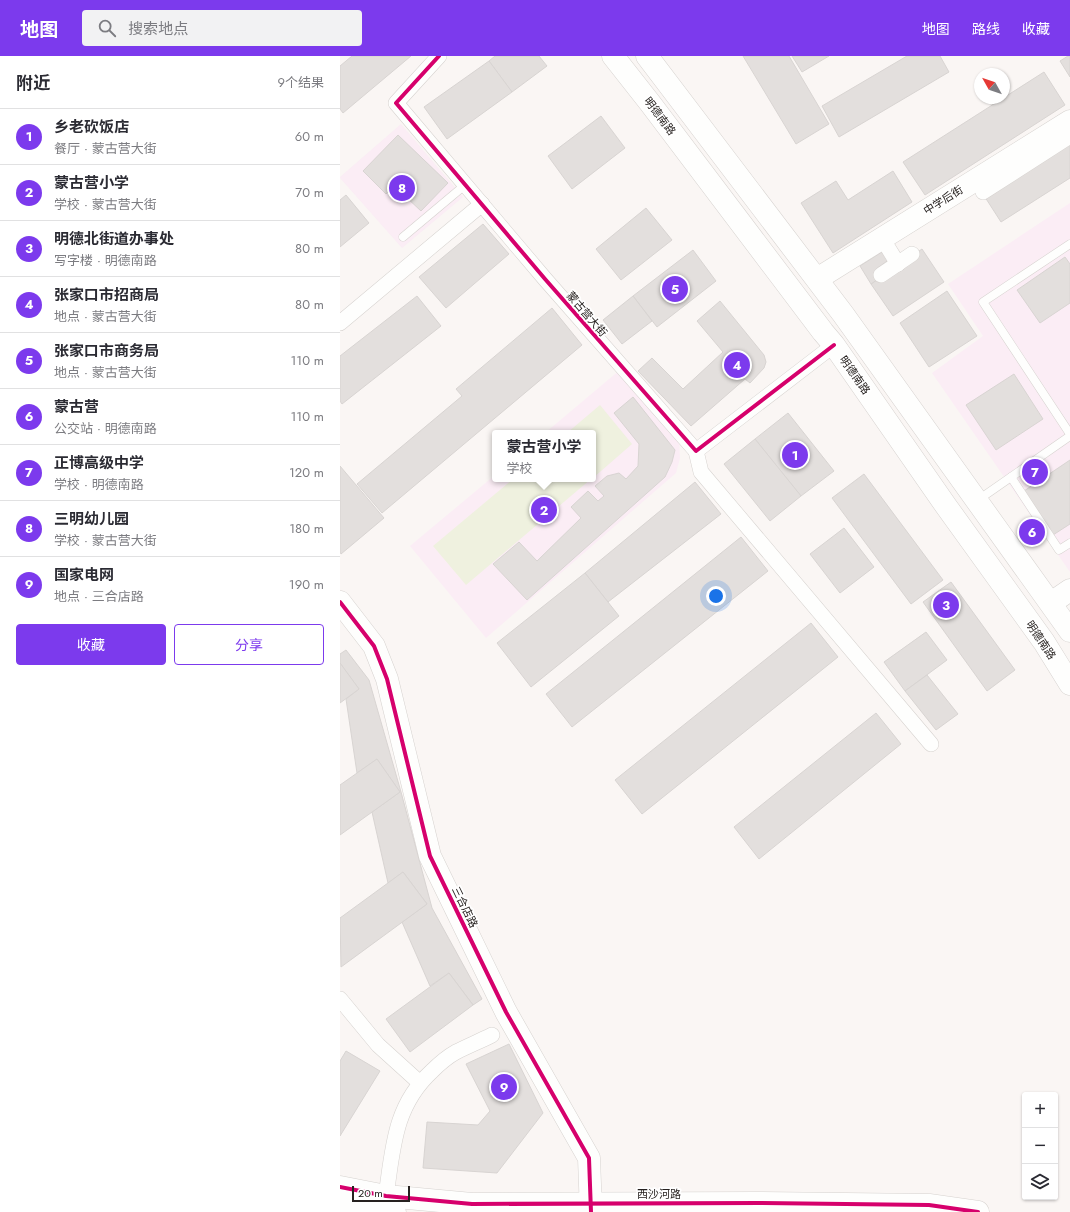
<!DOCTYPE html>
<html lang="zh">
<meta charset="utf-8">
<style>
body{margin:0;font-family:Jost,"Noto Sans SC",sans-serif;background:#f2f2f3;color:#2b2b33}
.controls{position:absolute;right:12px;bottom:12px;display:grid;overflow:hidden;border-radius:4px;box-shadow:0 1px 3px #0004}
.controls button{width:36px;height:36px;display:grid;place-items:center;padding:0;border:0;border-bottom:1px solid #e1e1e2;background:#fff;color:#2b2b33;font:20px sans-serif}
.compass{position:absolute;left:634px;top:12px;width:36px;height:36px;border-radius:50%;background:#fff;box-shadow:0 1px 3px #0004;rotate:310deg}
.scale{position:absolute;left:12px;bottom:10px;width:58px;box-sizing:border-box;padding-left:4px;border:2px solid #26211f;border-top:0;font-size:11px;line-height:14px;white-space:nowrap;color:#26211f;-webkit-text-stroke:3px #fff;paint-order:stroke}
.you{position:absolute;left:376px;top:540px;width:14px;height:14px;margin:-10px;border:3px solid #fff;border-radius:50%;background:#1a73e8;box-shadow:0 0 0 6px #1a73e833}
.badge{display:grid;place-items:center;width:26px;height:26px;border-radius:50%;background:#7c3aed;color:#fff;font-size:13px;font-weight:700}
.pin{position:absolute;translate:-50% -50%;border:2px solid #fff;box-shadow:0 1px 4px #0006}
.popup{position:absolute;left:152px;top:374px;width:104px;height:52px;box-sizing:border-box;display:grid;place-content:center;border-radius:4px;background:#fff;filter:drop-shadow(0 1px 3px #0005);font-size:13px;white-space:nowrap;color:#7c7c81}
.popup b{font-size:15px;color:#2b2b33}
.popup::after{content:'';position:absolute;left:50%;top:100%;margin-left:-8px;border:8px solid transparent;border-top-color:#fff}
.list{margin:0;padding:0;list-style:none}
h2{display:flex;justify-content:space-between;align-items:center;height:52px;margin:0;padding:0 16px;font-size:17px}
h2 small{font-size:13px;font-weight:400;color:#7c7c81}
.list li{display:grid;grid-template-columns:26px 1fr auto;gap:12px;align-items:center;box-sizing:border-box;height:56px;padding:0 16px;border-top:1px solid #e1e1e2}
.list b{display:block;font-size:15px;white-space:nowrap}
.list p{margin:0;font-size:13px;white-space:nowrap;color:#7c7c81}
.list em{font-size:13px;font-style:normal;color:#7c7c81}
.actions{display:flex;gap:8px;padding:12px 16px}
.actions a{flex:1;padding:9px 0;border:1px solid #7c3aed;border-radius:4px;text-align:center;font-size:14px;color:#7c3aed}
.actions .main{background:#7c3aed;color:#fff}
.icon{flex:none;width:22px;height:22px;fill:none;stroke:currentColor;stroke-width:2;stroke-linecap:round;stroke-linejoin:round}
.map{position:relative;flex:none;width:730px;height:1156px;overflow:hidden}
header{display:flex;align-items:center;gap:24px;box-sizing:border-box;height:56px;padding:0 20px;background:#7c3aed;color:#fff}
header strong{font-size:19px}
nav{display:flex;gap:22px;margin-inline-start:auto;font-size:14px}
.search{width:280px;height:36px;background:#f2f2f3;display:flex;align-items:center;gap:10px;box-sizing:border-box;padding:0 14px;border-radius:4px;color:#7c7c81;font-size:15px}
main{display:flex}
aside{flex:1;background:#fff}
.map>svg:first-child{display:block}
.education{fill:#fbedf5}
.green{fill:#eff1df}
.building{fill:#e3dfdd;stroke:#d8d4d2}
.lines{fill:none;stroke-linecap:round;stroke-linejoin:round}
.lane-casing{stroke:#d6d2cf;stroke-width:9}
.street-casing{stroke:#d6d2cf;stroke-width:16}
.secondary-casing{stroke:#d6d2cf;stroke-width:23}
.primary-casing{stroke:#d6d2cf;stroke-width:23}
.lane{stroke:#fefefd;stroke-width:8}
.street{stroke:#fefefd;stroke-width:15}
.secondary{stroke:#fefefd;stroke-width:22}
.primary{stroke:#fefefd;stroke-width:22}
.cycleway-casing{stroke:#fff;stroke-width:6}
.cycleway{stroke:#d6006c;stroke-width:4}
.labels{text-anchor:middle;stroke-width:3.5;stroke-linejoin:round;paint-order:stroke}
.street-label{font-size:11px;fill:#26211f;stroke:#fff}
</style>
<header>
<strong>地图</strong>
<div class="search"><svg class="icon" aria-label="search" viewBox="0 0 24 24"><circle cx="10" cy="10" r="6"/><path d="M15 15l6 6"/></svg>搜索地点</div>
<nav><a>地图</a><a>路线</a><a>收藏</a></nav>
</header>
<main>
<aside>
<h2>附近<small>9个结果</small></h2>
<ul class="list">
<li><span class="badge">1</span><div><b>乡老砍饭店</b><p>餐厅 · 蒙古营大街</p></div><em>60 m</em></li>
<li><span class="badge">2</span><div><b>蒙古营小学</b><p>学校 · 蒙古营大街</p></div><em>70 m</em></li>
<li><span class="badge">3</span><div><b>明德北街道办事处</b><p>写字楼 · 明德南路</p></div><em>80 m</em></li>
<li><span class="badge">4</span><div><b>张家口市招商局</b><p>地点 · 蒙古营大街</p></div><em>80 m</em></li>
<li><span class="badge">5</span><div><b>张家口市商务局</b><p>地点 · 蒙古营大街</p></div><em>110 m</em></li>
<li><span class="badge">6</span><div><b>蒙古营</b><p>公交站 · 明德南路</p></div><em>110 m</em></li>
<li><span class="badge">7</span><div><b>正博高级中学</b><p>学校 · 明德南路</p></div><em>120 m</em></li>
<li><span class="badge">8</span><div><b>三明幼儿园</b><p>学校 · 蒙古营大街</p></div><em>180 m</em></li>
<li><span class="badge">9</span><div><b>国家电网</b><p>地点 · 三合店路</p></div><em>190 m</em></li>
</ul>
<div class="actions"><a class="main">收藏</a><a>分享</a></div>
</aside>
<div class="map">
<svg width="730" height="1156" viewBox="0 0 730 1156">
<rect width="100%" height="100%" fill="#faf6f4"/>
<g class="education">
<polygon points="61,68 123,141 62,192 0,122 0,121"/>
<polygon points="730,147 730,516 592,317 643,280 608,228"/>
<polygon points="281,313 339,382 340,402 336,417 146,582 70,490 155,419 155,423 253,423 253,377 205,377"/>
</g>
<g class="green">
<polygon points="260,349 292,388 253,422 253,377 227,377"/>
<polygon points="173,423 251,423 126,529 93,490"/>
</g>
<g class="building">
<polygon points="12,0 71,0 3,57 0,53 0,10"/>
<polygon points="155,0 199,0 207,10 172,36 149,5"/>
<polygon points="403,0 449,0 489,68 456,88"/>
<polygon points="452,0 489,0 462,16"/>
<polygon points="567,0 600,0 609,16 499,81 482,50"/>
<polygon points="728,0 730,0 730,21 720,5"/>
<polygon points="149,5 172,36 107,83 84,51"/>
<polygon points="704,16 725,49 585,139 563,106"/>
<polygon points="261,60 285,92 232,133 208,100"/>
<polygon points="58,79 108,127 81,155 65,140 73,132 62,122 46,138 23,115"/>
<polygon points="730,83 730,122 661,166 643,138"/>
<polygon points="553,115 572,146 493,197 461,147 496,125 508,144"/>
<polygon points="6,139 29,167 0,191 0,144"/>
<polygon points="306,152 332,184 281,224 256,193"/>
<polygon points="143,168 169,198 106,252 79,221"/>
<polygon points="582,193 604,226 553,260 531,228"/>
<polygon points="353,194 376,225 317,271 293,240"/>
<polygon points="545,194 550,203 536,213 541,221 531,228 520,210"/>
<polygon points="725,201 730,208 730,247 700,267 677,234"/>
<polygon points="607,235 637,280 589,311 560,267"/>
<polygon points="77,240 101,270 2,348 0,345 0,300"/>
<polygon points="293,240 312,265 282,288 263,264"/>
<polygon points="380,245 424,299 426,306 424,312 410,327 405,323 351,370 298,315 312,302 343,333 383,296 357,265"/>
<polygon points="212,252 242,289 42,457 17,428 122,340 116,333"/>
<polygon points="674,318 703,363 656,394 626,349"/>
<polygon points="293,341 335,394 332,406 325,421 187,544 153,508 179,486 197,505 241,462 231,451 248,435 258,445 264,440 255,430 267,420 279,417 286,423 298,410 299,388 274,357"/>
<polygon points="448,357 494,415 461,440 415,383"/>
<polygon points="415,383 461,440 430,465 384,408"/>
<polygon points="730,404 730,468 713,479 684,435"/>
<polygon points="0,410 44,462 1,498 0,496"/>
<polygon points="524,418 603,524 571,548 492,442"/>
<polygon points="355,426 381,458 268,546 245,517"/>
<polygon points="504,472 534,511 500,537 470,498"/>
<polygon points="401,481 428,515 232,671 206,638"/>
<polygon points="245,517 279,560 191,631 157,587"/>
<polygon points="611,526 675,614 647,635 583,546"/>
<polygon points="471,567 498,601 302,758 275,724"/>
<polygon points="586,576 607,604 565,635 544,606"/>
<polygon points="6,594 29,624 61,736 92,852 142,943 133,949 109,917 90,930 62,866 87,848 63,816 48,827 32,756 60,736 37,703 17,717 6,643 19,633 0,607 0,598"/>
<polygon points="0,607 19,633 0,647"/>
<polygon points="587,619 618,658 596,674 565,635"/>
<polygon points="536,657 561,688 419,803 394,771"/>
<polygon points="37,703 60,736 0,779 0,729"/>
<polygon points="63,816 87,848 1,911 0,862"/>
<polygon points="109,917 133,949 70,996 46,963"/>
<polygon points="169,988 203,1057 157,1117 83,1112 87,1066 138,1069 150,1055 126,1008"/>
<polygon points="6,995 40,1015 0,1080 0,1005"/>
</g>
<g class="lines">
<g class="lane-casing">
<g id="lane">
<polyline points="63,181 125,129"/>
<polyline points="730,188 643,246 730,378"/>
<polyline points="671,421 719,494 730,487"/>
<polyline points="638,444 730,380"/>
</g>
</g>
<g class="street-casing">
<g id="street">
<polyline points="99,0 56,47 205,223 356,395 494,289"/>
<polyline points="643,136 730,80"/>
<polyline points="542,182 558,208"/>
<polyline points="541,219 572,198"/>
<polyline points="0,267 142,148"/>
<polyline points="356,395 361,416 591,688"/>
<polyline points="0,943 38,989 80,1027"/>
<path d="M46 1140C53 1092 54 1050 92 1015 99 1008 107 1001 116 996 128 990 140 985 152 979"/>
</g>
</g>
<g class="secondary-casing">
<g id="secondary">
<polyline points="477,223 730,65"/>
<polyline points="0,546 34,590 47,623 90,800 166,956 249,1102 251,1156"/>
<polyline points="711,547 730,534"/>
<polyline points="0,1131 46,1140 132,1148 420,1147 589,1149 638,1156"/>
<polyline points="0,1148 25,1153 55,1156"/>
</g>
</g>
<g class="primary-casing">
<g id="primary">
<polyline points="273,0 310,47 483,276 494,289 606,450 704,586 730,628"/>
<polyline points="307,0 503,258 730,575"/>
</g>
</g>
<use href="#lane" class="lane"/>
<use href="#street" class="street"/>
<use href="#secondary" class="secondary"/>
<use href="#primary" class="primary"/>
<g class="cycleway-casing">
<g id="cycleway">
<polyline points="99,0 56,47 205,223 356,395 494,289"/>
<polyline points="0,546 34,590 47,623 90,800 166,956 249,1102 251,1156"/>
<polyline points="0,1131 46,1140 132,1148 420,1147 589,1149 638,1156"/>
</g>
</g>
<use href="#cycleway" class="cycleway"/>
</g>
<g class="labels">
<g class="street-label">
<text transform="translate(320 60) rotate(53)" y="4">明德南路</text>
<text transform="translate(603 144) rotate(-32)" y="4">中学后街</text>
<text transform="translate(247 258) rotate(49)" y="4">蒙古营大街</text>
<text transform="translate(515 319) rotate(55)" y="4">明德南路</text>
<text transform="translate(701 584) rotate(56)" y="4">明德南路</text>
<text transform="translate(125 851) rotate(64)" y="4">三合店路</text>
<text x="319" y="1142">西沙河路</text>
</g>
</g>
</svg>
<div class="controls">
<button>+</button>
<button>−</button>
<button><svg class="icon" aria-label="layers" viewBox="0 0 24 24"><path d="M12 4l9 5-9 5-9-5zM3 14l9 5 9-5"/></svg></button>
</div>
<svg class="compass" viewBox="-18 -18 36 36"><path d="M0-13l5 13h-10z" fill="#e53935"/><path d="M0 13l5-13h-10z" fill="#7c7c81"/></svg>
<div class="scale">20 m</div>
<div class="you"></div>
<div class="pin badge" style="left:455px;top:399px">1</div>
<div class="pin badge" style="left:204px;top:454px">2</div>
<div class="popup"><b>蒙古营小学</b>学校</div>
<div class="pin badge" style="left:606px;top:549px">3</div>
<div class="pin badge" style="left:397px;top:309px">4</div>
<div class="pin badge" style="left:335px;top:233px">5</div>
<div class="pin badge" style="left:692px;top:476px">6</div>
<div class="pin badge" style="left:695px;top:416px">7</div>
<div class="pin badge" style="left:62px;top:132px">8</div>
<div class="pin badge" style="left:164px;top:1031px">9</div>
</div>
</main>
